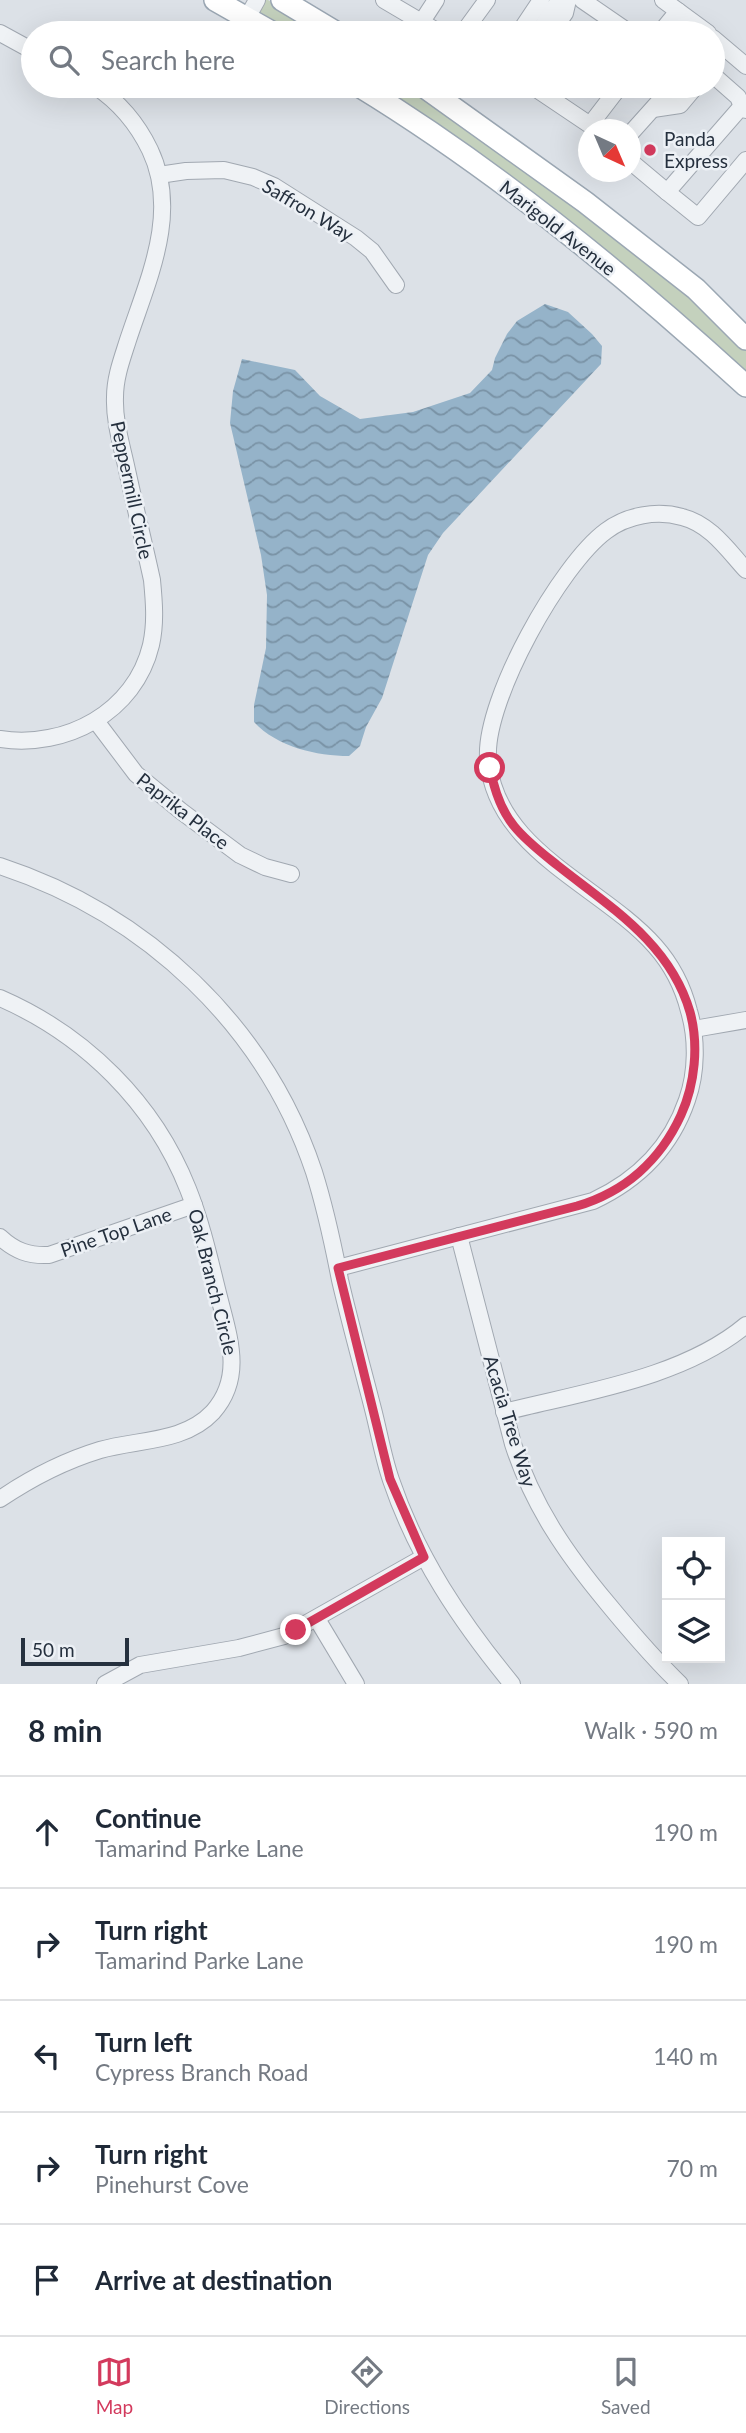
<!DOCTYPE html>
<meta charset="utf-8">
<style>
body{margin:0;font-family:Lato,sans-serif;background:#f2f2f3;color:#1f2937}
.controls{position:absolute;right:21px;bottom:21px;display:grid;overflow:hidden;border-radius:0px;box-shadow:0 7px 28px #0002}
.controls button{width:63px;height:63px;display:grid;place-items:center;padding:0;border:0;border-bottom:2px solid #e0e1e3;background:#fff;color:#1f2937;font:35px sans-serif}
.compass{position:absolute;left:578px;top:119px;width:63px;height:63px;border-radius:50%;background:#fff;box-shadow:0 7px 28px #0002;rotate:136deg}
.scale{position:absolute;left:21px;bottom:18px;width:108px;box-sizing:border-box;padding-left:7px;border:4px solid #25303e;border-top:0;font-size:19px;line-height:24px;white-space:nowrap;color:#25303e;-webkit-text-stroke:5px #ecf0f5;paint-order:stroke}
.stop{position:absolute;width:21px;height:21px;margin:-16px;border:5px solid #d33a5d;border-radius:50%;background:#fff}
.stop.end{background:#d33a5d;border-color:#fff;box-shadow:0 2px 7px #0008}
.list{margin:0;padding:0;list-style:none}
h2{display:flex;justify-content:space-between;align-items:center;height:91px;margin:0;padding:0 28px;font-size:30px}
h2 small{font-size:23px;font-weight:400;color:#747a83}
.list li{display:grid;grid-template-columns:46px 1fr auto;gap:21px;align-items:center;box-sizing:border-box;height:112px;padding:0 28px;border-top:2px solid #e0e1e3}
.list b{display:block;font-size:26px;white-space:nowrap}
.list p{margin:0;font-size:23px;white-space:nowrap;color:#747a83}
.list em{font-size:23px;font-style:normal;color:#747a83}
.icon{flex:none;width:38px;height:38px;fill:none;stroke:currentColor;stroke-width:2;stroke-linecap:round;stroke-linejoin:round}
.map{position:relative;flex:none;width:746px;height:1684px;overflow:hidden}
.search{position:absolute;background:#fff;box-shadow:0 7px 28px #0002;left:21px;right:21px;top:21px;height:77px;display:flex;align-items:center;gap:18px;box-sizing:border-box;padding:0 24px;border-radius:38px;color:#747a83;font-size:26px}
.sheet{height:651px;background:#fff}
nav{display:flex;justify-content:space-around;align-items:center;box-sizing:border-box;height:98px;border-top:2px solid #e0e1e3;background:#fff;font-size:19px;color:#747a83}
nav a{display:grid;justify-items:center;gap:4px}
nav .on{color:#d33a5d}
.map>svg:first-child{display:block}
.green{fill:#c4d1bd}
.water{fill:url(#water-waves)}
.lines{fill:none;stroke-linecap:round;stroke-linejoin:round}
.minor-casing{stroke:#a1a8b1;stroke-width:18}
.major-casing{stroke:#9ba7b3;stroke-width:24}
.minor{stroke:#eff2f5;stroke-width:16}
.major{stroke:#fff;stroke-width:21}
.route{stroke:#d33a5d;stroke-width:9}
.poi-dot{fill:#d33a5d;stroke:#ecf0f5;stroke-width:2.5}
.labels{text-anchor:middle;stroke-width:5;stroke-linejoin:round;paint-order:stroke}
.poi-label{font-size:19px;fill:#25303e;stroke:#ecf0f5;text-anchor:start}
.street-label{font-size:19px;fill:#25303e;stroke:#ecf0f5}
</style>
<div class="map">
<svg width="746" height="1684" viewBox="0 0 746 1684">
<defs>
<pattern id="water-waves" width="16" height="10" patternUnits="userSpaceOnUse" patternTransform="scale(1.75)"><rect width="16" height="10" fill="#95b3c9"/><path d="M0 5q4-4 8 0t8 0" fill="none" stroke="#7992a5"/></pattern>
</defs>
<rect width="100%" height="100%" fill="#dce1e7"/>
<g class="green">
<polygon points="266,0 268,0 322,33 287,33 258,15"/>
<polygon points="373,86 408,86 581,209 691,295 746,350 746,375"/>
</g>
<path class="water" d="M545 304 568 312 592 334 602 346 601 364 443 533 428 555 382 698 366 727 360 746 349 756C317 756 277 747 254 722V705L266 648 267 595 261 555 230 423 233 391 242 359 295 370 320 396 360 419 413 412 470 393 492 370 495 358 507 334 517 321Z"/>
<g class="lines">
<g class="minor-casing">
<g id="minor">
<polyline points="384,0 440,33"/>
<polyline points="582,0 630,33"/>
<polyline points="663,0 708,33"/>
<polyline points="247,18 257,0"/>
<polyline points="421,23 436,0"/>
<polyline points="541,28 555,6 567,1"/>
<polyline points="0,33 33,51"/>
<polyline points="463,33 487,0"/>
<polyline points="519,33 541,0"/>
<polyline points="551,33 565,13 568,0"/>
<polyline points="660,33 678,11"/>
<polyline points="713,38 746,66"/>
<polyline points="713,75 738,97 742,106"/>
<polyline points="532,86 590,125 620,86"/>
<polyline points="653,109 680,105 696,86"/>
<polyline points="746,110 742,106 667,192 698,217 746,160"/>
<polyline points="630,134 673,86"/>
<polyline points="630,161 667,192"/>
<polyline points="159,175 186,171 224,170 253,177 274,186 356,238 372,251 396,285"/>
<polyline points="96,721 136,774 181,811 240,855 265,867 291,874"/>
<path d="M0 739C66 749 135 712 151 645 156 623 154 601 152 580 144 543 135 507 127 470 122 446 114 422 115 397 115 377 122 359 128 340 148 279 180 213 150 150 137 123 119 102 95 86"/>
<path d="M0 866C146 914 265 1025 314 1172 325 1207 333 1244 340 1280 350 1323 362 1366 373 1409 379 1432 383 1457 391 1480 417 1557 461 1622 512 1684"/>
<path d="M0 998C85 1035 154 1103 188 1189 202 1224 210 1261 219 1297 229 1337 244 1377 213 1412 184 1443 138 1439 100 1450 64 1461 31 1478 0 1499"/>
<polyline points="694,1029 746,1020"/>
<path d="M459 1236 513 1444C533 1506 567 1555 608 1604 631 1632 654 1659 680 1684"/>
<path d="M0 1237C15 1251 29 1256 49 1255L194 1205"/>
<path d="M338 1268 593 1201C638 1180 671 1147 687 1100 697 1072 697 1038 689 1011 683 987 671 964 655 946 601 885 493 850 488 757 485 699 560 565 606 531 627 515 657 510 682 517 710 524 727 549 746 570"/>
<path d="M504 1412C583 1392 683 1378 746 1325"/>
<polyline points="317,1619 356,1684"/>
<polyline points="105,1684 140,1665 239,1648 284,1636 424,1557"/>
</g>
</g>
<g class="major-casing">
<g id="major">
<polyline points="215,0 273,33"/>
<polyline points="282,0 337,33"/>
<path d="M359 86C498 171 626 276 746 386"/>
<polyline points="423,86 585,202 696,289 746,339"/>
</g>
</g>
<use href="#minor" class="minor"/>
<use href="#major" class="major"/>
</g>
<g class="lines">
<path class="route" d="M296 1630 424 1557 390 1479 338 1268 577 1206C624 1192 660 1161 681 1115 695 1084 699 1045 690 1012 670 943 610 907 557 865 542 853 526 841 514 826 500 809 494 789 490 768"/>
</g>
<circle class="poi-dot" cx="650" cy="150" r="7"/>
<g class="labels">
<g class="poi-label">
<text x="664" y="146">Panda<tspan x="664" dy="22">Express</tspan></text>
</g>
<g class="street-label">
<text transform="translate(308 210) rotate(31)" y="7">Saffron Way</text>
<text transform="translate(558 228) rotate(38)" y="7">Marigold Avenue</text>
<text transform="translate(132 490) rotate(78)" y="7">Peppermill Circle</text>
<text transform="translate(183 811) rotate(38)" y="7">Paprika Place</text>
<text transform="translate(116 1232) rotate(-19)" y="7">Pine Top Lane</text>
<text transform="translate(213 1282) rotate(76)" y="7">Oak Branch Circle</text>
<text transform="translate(510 1421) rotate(73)" y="7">Acacia Tree Way</text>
</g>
</g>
</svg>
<div class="controls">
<button><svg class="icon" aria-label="locate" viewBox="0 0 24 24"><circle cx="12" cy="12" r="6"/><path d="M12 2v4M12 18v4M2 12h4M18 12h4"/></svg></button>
<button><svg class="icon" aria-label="layers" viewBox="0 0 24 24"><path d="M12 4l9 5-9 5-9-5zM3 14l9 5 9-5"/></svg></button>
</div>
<svg class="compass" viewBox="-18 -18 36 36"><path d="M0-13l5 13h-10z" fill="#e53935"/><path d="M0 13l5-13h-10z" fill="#747a83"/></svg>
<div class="scale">50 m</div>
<div class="stop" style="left:490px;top:768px"></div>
<div class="stop end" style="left:296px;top:1630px"></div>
<div class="search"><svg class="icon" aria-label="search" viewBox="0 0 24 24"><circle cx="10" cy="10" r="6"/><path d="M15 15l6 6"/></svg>Search here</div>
</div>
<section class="sheet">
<h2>8 min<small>Walk · 590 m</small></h2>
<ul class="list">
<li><svg class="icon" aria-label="ahead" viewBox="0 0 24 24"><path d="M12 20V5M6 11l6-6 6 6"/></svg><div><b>Continue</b><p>Tamarind Parke Lane</p></div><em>190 m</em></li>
<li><svg class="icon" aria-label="right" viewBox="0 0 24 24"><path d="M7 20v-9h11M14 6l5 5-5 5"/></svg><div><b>Turn right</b><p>Tamarind Parke Lane</p></div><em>190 m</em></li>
<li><svg class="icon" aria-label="left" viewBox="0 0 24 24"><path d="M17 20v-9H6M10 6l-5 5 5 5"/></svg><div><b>Turn left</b><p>Cypress Branch Road</p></div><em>140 m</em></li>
<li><svg class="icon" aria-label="right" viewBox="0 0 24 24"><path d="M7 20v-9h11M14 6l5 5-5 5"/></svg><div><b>Turn right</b><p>Pinehurst Cove</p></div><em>70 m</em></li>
<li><svg class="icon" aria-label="arrive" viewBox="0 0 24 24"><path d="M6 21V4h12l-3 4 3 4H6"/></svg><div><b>Arrive at destination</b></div></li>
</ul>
</section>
<nav>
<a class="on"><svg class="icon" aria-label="map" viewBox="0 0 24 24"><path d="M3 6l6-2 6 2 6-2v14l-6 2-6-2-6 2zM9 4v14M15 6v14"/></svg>Map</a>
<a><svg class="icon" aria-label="directions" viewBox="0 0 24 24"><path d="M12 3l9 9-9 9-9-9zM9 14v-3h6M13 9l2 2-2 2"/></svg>Directions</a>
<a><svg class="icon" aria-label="saved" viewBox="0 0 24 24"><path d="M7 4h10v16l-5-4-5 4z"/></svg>Saved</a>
</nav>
